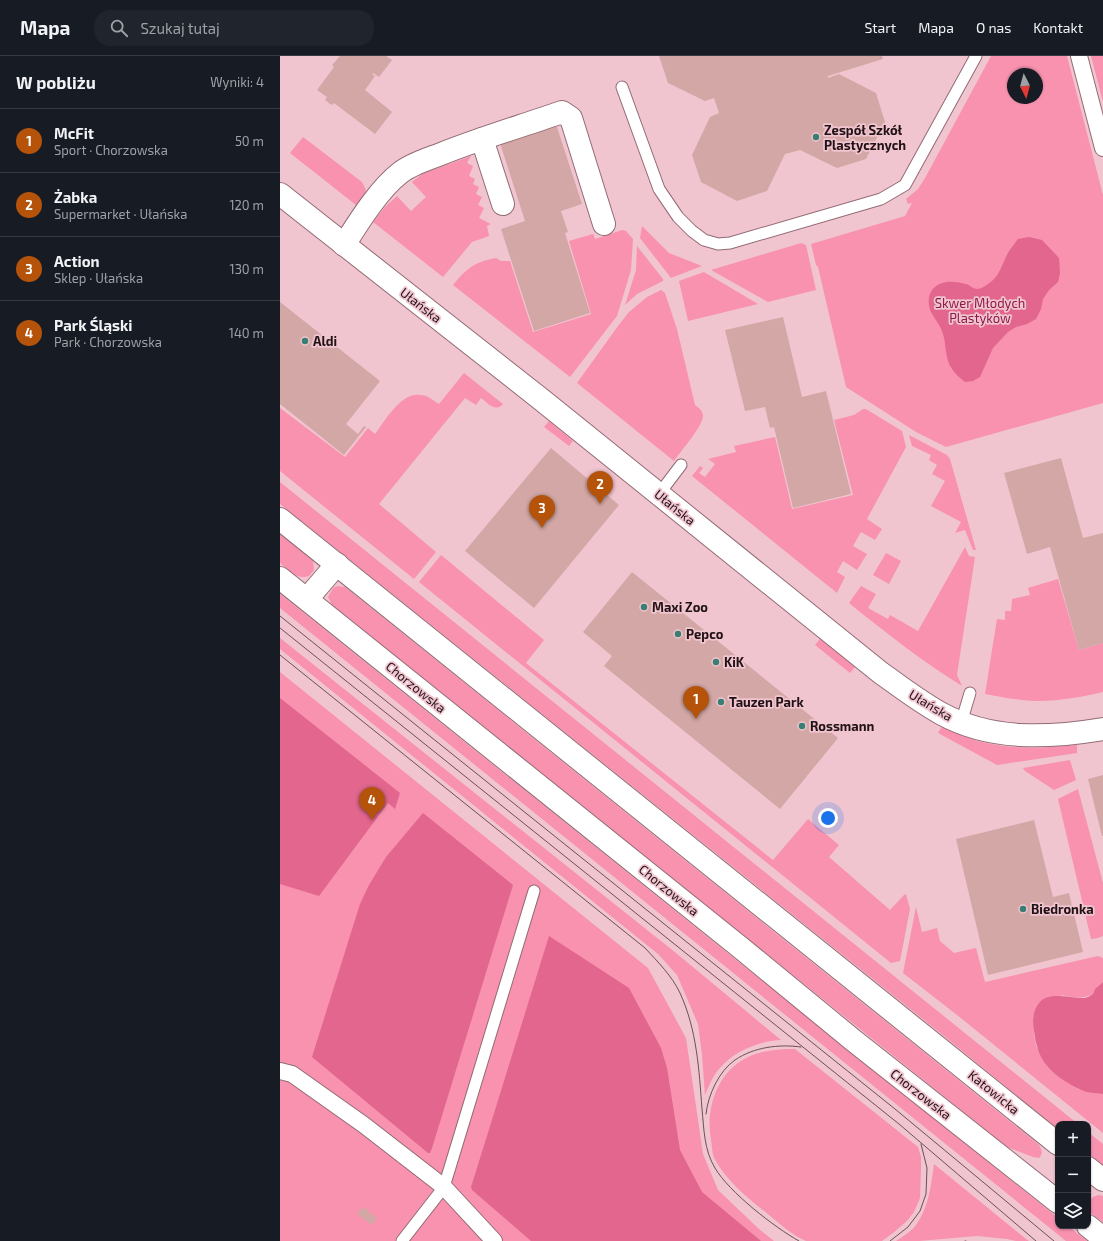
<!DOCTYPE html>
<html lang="pl">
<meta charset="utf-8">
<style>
body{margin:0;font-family:"Exo 2",sans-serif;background:#20242c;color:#f1f3f6}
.controls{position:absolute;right:12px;bottom:12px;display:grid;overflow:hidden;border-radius:8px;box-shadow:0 1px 3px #0004}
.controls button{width:36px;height:36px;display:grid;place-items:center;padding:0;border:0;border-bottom:1px solid #363941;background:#171b24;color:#f1f3f6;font:20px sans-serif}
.compass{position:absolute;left:727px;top:12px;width:36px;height:36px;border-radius:50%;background:#171b24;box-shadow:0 1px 3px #0004;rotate:174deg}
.you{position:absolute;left:548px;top:762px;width:14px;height:14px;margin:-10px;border:3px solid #fff;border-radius:50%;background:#1a73e8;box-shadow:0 0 0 6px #1a73e833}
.badge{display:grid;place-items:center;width:26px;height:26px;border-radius:50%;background:#b45309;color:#fff;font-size:13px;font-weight:700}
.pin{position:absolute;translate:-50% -33px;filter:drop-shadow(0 1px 2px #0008)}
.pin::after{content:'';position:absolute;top:21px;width:14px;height:12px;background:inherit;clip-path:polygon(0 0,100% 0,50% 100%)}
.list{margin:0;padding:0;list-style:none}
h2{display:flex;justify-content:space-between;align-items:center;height:52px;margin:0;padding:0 16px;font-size:17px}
h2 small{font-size:13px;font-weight:400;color:#9ea1a6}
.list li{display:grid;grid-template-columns:26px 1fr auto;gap:12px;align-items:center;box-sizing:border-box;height:64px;padding:0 16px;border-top:1px solid #363941}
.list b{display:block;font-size:15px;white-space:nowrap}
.list p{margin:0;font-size:13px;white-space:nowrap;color:#9ea1a6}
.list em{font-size:13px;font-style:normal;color:#9ea1a6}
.icon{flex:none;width:22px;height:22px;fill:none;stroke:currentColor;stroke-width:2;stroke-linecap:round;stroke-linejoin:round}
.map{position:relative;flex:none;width:823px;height:1185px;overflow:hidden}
header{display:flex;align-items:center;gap:24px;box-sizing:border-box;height:56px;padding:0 20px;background:#171b24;border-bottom:1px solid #363941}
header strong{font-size:19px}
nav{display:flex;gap:22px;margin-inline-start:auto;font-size:14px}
.search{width:280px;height:36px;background:#20242c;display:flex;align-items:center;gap:10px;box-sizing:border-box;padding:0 14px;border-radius:16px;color:#9ea1a6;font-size:15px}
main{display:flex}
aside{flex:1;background:#171b24}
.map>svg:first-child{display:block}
.green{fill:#f892af;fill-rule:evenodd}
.forest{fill:#e2668e}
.building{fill:#d3a7a5}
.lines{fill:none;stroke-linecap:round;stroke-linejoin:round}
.service-casing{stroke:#926b75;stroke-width:13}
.pedestrian-casing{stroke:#926b75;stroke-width:18}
.minor-casing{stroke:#926b75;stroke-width:24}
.secondary-casing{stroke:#926b75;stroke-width:24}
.service{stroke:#fff;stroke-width:11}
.pedestrian{stroke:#fff;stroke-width:16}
.minor{stroke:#fff;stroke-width:22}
.secondary{stroke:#fff;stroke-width:22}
.tram{stroke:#6a5057;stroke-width:1}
.poi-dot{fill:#397e73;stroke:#f1c5d0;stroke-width:1.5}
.labels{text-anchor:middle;stroke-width:3.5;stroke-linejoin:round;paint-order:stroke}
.poi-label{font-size:13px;font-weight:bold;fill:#211216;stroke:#f1c5d0;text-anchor:start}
.park-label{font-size:13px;fill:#8c1a48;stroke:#f1c5d0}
.street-label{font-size:13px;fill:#211216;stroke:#f1c5d0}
</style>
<header>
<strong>Mapa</strong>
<div class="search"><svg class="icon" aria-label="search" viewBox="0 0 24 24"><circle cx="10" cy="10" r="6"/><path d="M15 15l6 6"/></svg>Szukaj tutaj</div>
<nav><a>Start</a><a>Mapa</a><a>O nas</a><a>Kontakt</a></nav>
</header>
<main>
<aside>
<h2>W pobliżu<small>Wyniki: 4</small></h2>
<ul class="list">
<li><span class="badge">1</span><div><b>McFit</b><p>Sport · Chorzowska</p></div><em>50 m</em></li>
<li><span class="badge">2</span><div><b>Żabka</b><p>Supermarket · Ułańska</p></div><em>120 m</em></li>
<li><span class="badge">3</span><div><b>Action</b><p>Sklep · Ułańska</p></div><em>130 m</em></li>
<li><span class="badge">4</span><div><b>Park Śląski</b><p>Park · Chorzowska</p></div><em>140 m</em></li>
</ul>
</aside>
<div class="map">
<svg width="823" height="1185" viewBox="0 0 823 1185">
<rect width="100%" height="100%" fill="#f1c5d0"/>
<g class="green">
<path d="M711 0H787L823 139V347L666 391 636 376 566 331 538 211 536 209 531 188 625 160 632 147 628 148 626 143 638 133 645 122ZM733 18H757V42H733Z"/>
<polygon points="811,0 823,0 823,46"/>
<path d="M23 81 82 126C89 138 87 142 81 153L10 97Z"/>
<polygon points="191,100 187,107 193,110 189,120 195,123 193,128 199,131 196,138 202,141 198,149 204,152 199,162 211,168 207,170 209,180 192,186 163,221 93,166 105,151 117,140 131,155 146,141 132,126 142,118"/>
<polygon points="362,170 389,197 422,210 391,222 360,182"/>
<path d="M342 174 346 175 353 183 351 214 337 260 290 321 173 229C186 213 194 206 216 202L221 205H230L253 276 311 258 289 185 313 178 315 183Z"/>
<polygon points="521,187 526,189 536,234 488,246 431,214"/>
<polygon points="357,190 383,223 383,225 357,238 345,249 356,214"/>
<polygon points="424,216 478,248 408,265 399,225"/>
<path d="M381 234 385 237 397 273 415 349C419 352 422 354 423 359 424 369 400 396 394 405L297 327 338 270 349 256 367 241Z"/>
<path d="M184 317 223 348C215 357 208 347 201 342L196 349 185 342 99 448 156 496 134 523 0 415V352L65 401 88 372 95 378C105 365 121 336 140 339 147 339 153 344 159 348Z"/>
<polygon points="583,353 586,353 622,375 626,391 587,463 602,473 595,484 581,476 573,490 587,498 577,514 563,505 557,516 565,521 557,537 412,420 420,410 423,412 419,417 425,421 435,408 428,403 456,396 454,390 495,381 512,453 573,439 554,364 574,359"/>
<polygon points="269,365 293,385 289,390 264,371"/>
<polygon points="629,379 667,399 670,403 696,494 693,494 685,474 675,477 681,466 651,450 665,425 652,418 657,409 649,404 651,399 632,390"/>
<polygon points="0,426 798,1068 778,1068 778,1073 659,976 0,448"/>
<path d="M0 478 33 505 34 514 29 520C17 524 9 515 0 507Z"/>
<path d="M685 491 689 500 695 501 677 619 682 630C642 605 606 577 569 547L581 530 596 538 588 552 608 563 610 559 638 575Z"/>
<polygon points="606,497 621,505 609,528 593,519"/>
<polygon points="161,499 264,584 246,607 493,804 528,763 559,789 549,801 610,854 624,839 626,838 630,853 620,905 611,907 139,526"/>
<path d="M778 523 799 594 823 587V636C797 642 769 647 742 644 730 643 717 640 705 638L717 563 725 564V555H731L732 543 750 539 748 532Z"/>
<path d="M57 530 65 531 758 1088C761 1092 764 1097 759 1102L753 1101 727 1091 52 549 48 541 53 532Z"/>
<polygon points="0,538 778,1162 778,1170 788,1170 807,1185 786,1185 0,552"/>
<path d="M0 582 396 897 501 984C479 985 454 995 440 1012 433 1019 429 1030 425 1039L422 999 418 968 397 919 378 898 0 593Z"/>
<polygon points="540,583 575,611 570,617 535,589"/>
<polygon points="0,616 368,912 406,982 423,1098 438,1134 479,1173 494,1185 0,1185"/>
<path d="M662 670C675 676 688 683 702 686 734 694 765 692 797 689V697L717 709 658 677Z"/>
<polygon points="790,704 796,724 774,734 745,715 743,712"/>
<polygon points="798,733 823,827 823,880 818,882 811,883 778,743"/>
<path d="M636 851 642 876 657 872 660 885 674 897 696 892 705 926 818 900 823 902V926L815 933 813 938C803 943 793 942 782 939L753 967C754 975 754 984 757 992 763 1009 785 1028 801 1034 808 1036 816 1037 823 1038V1077L677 959 623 917Z"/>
<path d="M506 993H515L638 1091 641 1101V1113L640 1142 634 1156 627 1165 613 1177 602 1185H526C512 1179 500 1168 489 1159 468 1142 447 1126 434 1102 432 1097 432 1090 431 1084 425 1051 438 1014 470 1000 481 995 494 994 506 993Z"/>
<polygon points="808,1076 823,1088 823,1110 808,1098"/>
<path d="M654 1108 746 1183 749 1185H736L727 1183 697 1180 639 1185H616C623 1180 631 1176 636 1169 649 1151 651 1129 654 1108Z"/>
<path d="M819 1139 823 1140V1166C819 1163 813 1159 809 1155 803 1147 812 1140 819 1139Z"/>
</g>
<g class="forest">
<path d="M749 181 762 184 779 202 780 217 778 226 769 234 763 243 761 253 756 263 747 268 736 271 728 276 713 292 700 321 693 325 685 326C680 322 675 318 672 313 664 302 667 287 662 275 659 267 653 261 650 254 648 247 648 240 652 234 660 223 676 225 686 228 690 229 693 233 697 233 701 233 705 230 708 228 720 221 722 207 729 195 732 191 735 187 738 183Z"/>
<polygon points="0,642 120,737 115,753 108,747 39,840 0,828"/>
<polygon points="143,757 233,829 152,1092 150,1097 148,1097 32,1001 80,848 89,829 106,801"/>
<polygon points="269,880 349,932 381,992 387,1012 400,1094 422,1136 481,1185 251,1185 192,1134 191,1131 197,1112"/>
<path d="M823 926V1038C815 1037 806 1037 799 1033 782 1025 761 1010 757 990 755 985 755 980 754 975 752 966 753 953 760 946 770 935 792 943 805 942 808 941 810 940 813 938L815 933Z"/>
</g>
<g class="building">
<polygon points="60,0 106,0 112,4 99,21 93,17 92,18 95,20 85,34 112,56 95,78 54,47 52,49 50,48 45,44 47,41 37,34 54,11 52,9"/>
<polygon points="379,0 602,0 603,3 548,20 548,22 559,18 596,37 605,66 586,103 557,112 520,94 505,98 487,135 457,145 421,126 412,99 430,61 439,57 434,42 425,45 388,27"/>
<polygon points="276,68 302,148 281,155 288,176 285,177 310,257 254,275 221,173 245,165 220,87"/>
<polygon points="0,246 100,325 66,368 78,378 84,370 86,371 64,399 0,348"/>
<polygon points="503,261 522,341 546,335 571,438 513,452 494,371 490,372 485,351 465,355 445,274"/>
<polygon points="271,392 339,449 254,552 185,495"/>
<polygon points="781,402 803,482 823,477 823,587 799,594 770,491 747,498 724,417"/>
<polygon points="352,516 558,682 500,753 324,610 332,600 303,576"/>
<polygon points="823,719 823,780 822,780 808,723"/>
<polygon points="754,764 773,841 789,837 803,896 708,919 676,783"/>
<polygon points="83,1151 97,1162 92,1169 77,1158"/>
</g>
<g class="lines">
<g class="service-casing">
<g id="service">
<polyline points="342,31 379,133 398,161 412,175 424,184 438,188 450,187 601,143 625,129 696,0"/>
<polyline points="379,438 401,409"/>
<polyline points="681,667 690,637"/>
<polyline points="122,1185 164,1131 254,835"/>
</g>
</g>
<g class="pedestrian-casing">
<g id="pedestrian">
<polyline points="799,0 823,92"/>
<polyline points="0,1015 12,1018 84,1069 164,1131 214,1185"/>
</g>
</g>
<g class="minor-casing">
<g id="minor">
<polyline points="202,83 223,148"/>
<path d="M0 138 262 344 601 617C621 631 640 646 662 658 712 685 768 682 823 673"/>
<path d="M64 189C78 167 99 133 120 117 131 108 148 103 161 98 201 82 242 70 282 56L291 62 324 168"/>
</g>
</g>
<g class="secondary-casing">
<g id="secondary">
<polyline points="0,463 778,1088"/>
<polyline points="0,522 461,892 573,984 778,1146"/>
<polyline points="27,543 57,508"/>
<polyline points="808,1112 823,1124"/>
<polyline points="808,1170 823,1182"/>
</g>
</g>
<use href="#service" class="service"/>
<use href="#pedestrian" class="pedestrian"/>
<use href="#minor" class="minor"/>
<use href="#secondary" class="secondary"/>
<g class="tram">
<polyline points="0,560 615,1053 774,1185"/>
<polyline points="0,572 619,1068 756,1185"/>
<path d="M0 599 365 892C378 906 392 920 400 937 417 974 419 1014 422 1053 424 1073 424 1094 435 1112 449 1136 494 1171 519 1185"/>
<path d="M426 1058C428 1039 439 1015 455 1004 474 991 499 988 521 991"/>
<polyline points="610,1185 628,1171 640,1155 646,1138 647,1112 641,1088"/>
<polyline points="685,1185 686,1185"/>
</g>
</g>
<g class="poi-dot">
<circle cx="536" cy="81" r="4"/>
<circle cx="25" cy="285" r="4"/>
<circle cx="364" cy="551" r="4"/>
<circle cx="398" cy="578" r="4"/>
<circle cx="436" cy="606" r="4"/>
<circle cx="441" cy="646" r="4"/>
<circle cx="522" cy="670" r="4"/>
<circle cx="743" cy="853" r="4"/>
</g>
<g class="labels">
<g class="poi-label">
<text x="544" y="79">Zespół Szkół<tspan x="544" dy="15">Plastycznych</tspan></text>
<text x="33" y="290">Aldi</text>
<text x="372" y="556">Maxi Zoo</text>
<text x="406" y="583">Pepco</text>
<text x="444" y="611">KiK</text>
<text x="449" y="651">Tauzen Park</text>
<text x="530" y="675">Rossmann</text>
<text x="751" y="858">Biedronka</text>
</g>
<g class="park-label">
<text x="700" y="252">Skwer Młodych<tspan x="700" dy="15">Plastyków</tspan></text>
</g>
<g class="street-label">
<text transform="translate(141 249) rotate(38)" y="5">Ułańska</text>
<text transform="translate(395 451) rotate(39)" y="5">Ułańska</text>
<text transform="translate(136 631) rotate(39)" y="5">Chorzowska</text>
<text transform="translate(651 649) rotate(31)" y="5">Ułańska</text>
<text transform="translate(389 834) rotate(39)" y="5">Chorzowska</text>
<text transform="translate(714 1036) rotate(39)" y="5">Katowicka</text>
<text transform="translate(641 1038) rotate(38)" y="5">Chorzowska</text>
</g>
</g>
</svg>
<div class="controls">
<button>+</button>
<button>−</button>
<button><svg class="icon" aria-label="layers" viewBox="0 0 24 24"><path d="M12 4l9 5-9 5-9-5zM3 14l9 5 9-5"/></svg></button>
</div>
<svg class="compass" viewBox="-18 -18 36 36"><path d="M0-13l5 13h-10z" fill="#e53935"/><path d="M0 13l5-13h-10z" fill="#9ea1a6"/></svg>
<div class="you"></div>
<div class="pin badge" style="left:416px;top:663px">1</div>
<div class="pin badge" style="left:320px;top:448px">2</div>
<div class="pin badge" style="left:262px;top:472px">3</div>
<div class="pin badge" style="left:92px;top:764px">4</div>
</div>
</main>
